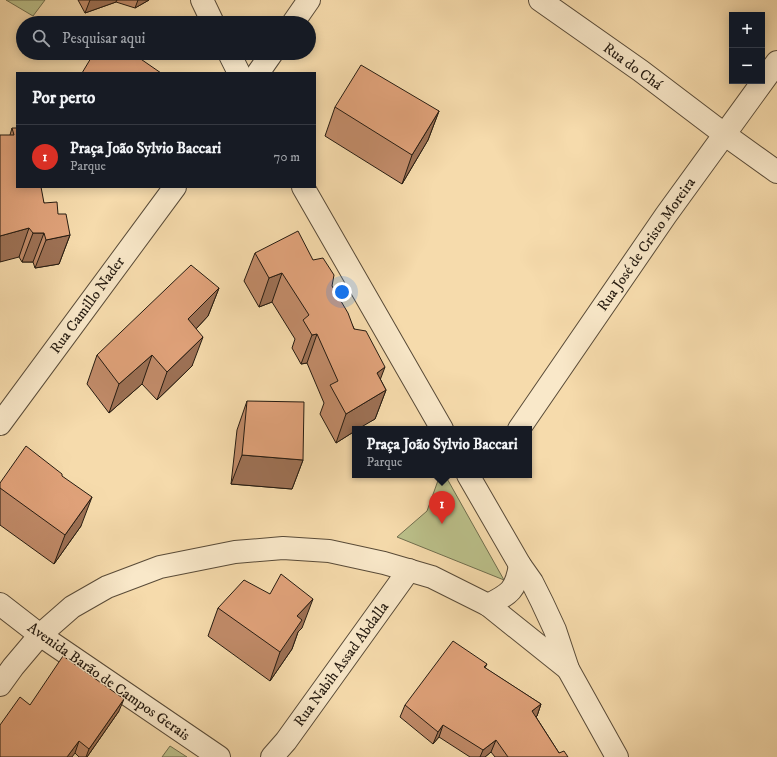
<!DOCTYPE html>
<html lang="pt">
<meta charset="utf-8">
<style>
body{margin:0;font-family:"IM FELL DW Pica",serif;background:#242831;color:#f1f3f6}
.controls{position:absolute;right:12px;top:12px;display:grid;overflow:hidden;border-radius:0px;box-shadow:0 2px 10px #0003}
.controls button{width:36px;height:36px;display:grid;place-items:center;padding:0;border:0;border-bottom:1px solid #363941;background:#171b24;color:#f1f3f6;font:20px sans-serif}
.you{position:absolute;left:342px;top:292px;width:14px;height:14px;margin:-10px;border:3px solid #fff;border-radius:50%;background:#1a73e8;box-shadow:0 0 0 6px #1a73e833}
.badge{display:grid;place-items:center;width:26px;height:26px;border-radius:50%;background:#d93025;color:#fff;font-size:13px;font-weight:700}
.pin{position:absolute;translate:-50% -33px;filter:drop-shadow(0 1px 2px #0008)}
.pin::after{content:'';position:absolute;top:21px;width:14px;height:12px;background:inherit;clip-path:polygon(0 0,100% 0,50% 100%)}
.popup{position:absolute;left:352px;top:426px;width:180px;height:52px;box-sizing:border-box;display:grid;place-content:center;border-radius:0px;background:#171b24;filter:drop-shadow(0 1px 3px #0005);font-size:13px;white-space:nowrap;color:#9ea1a6}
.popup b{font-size:15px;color:#f1f3f6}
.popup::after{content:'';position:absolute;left:50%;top:100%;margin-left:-8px;border:8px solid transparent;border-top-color:#171b24}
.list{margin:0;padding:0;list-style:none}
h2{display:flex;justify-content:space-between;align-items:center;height:52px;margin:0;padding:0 16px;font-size:17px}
h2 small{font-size:13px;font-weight:400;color:#9ea1a6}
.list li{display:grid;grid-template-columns:26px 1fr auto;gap:12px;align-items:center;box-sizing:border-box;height:64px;padding:0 16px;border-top:1px solid #363941}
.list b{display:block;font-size:15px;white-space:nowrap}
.list p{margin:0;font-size:13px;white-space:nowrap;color:#9ea1a6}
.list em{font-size:13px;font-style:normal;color:#9ea1a6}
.icon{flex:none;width:22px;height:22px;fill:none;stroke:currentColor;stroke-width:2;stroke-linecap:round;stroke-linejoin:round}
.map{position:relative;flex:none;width:777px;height:757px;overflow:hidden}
.search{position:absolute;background:#171b24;box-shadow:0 2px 10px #0003;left:16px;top:16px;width:300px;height:44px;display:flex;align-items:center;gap:10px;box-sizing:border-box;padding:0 14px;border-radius:22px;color:#9ea1a6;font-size:15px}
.panel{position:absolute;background:#171b24;box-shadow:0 2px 10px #0003;left:16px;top:72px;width:300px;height:116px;border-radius:0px}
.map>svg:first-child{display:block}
.green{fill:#bbc08a;stroke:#706e4e}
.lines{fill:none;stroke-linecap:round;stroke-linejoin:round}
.street-casing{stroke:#594b38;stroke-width:24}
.street{stroke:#f9e8c9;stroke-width:22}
.wall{fill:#c18b69;stroke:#251b11}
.shaded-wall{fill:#9d7155;stroke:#251b11}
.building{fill:#e0a27a;stroke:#251b11}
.labels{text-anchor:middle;stroke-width:3;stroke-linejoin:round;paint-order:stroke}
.street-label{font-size:15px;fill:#251b11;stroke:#f9e8c9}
</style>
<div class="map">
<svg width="777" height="757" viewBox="0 0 777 757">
<rect width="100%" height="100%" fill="#f6dbac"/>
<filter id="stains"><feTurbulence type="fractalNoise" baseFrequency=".005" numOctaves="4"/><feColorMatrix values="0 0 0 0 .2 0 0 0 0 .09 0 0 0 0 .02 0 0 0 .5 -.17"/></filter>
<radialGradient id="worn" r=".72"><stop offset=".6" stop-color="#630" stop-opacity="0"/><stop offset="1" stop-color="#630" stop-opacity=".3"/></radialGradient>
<g class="green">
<polygon points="6,0 45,0 33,16"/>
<polygon points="440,475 445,475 504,580 397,537 427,511"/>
<polygon points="170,746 187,757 162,757"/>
</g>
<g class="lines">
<g class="street-casing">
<g id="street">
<polyline points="202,0 213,23"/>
<polyline points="540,0 641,71 724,134 777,172"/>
<polyline points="293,23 309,0"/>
<polyline points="229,53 239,73"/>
<polyline points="258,73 272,53"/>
<polyline points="303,187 442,429"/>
<polyline points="0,424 175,187"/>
<polyline points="519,429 666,215 777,62"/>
<polyline points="468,475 520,565 532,582 542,602 555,630 568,669 617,757"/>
<polyline points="0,604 40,635 219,757"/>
<path d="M488 605C510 594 516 590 520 565"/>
<polyline points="0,685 13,667 40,635 72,607 107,587 160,567 235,552 283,548 329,551 384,563 432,577 488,605 568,669"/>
<polyline points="272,757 286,741 409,570"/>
</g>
</g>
<use href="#street" class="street"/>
</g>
<g class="wall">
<polygon points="78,0 149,0 135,8 116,2 85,13"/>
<polygon points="335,107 439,111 428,140 402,184 325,136"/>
<polygon points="12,128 44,203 58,214 70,235 59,264 35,268 33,262 22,262 19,257 10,135"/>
<polygon points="255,253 313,260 332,286 386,390 375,419 355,429 355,431 336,443 320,414 324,403 307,363 301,364 292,348 295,339 272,302 259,307 244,281"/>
<polygon points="219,288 208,316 196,329 192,366 157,400 142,384 109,413 87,384 97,355"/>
<polygon points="247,401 303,460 292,489 231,484 237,430"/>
<polygon points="62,476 81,526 54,564 0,525 0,483"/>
<polygon points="218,608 302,628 298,632 292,649 270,681 208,636"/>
<polygon points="487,664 485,668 541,704 537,716 536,717 559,753 568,757 495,757 491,752 485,757 470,757 439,737 433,744 400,717 405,705"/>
<polygon points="30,705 119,711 87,757 79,757 75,753"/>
</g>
<g class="shaded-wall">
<polygon points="90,0 117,0 116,2 85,13"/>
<polygon points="138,0 149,0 135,8"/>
<polygon points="439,111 428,140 402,184 412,155"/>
<polygon points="29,228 19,257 0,262 0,236"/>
<polygon points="33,233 44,233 33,262 22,262"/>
<polygon points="70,235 59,264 35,268 46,240"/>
<polygon points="282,273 272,302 259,307 269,278"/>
<polygon points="219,288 208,316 178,348 188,319"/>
<polygon points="317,334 307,363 301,364 312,335"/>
<polygon points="203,337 192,366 157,400 167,372"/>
<polygon points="152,355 142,384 109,413 119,384"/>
<polygon points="385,367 374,396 377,373"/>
<polygon points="386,390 375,419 358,429 355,429 355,431 336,443 346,414"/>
<polygon points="242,455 303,460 292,489 231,484"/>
<polygon points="92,497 81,526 54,564 65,535"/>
<polygon points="313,599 302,628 298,632 292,649 270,681 280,652 297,616"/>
<polygon points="124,699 119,711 87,757 86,757 89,749"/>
<polygon points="541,704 537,716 528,723 532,711"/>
<polygon points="443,725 439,737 433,744 438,732"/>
<polygon points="496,740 491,752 485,757 480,757 483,750"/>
<polygon points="79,741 75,753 72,757 67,757"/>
</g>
<g class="building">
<polygon points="94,53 132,53 161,73 82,73"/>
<polygon points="361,65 439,111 412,155 335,107"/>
<polygon points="12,128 17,128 17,187 41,187 44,203 57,202 58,214 66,214 70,235 46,240 44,233 33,233 29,228 0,236 0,135 14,135"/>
<polygon points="298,231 313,260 323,258 334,275 332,286 348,313 354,329 366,331 385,367 377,373 386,390 346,414 330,385 338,381 317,334 312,335 303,320 309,315 282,273 269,278 255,253"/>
<polygon points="191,265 219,288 188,319 203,337 167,372 152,355 119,384 97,355"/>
<polygon points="247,401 304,402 303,460 242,455"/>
<polygon points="26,446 62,474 62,476 92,497 65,535 0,488 0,483"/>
<polygon points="281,574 313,599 297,616 302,620 280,652 218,608 244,580 270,594"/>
<polygon points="453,641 487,664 484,667 541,704 532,711 559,753 564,751 568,757 508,757 496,740 483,750 443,725 438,732 405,705"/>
<polygon points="63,656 124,699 89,749 79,741 67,757 0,757 0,725 20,697 30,705"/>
</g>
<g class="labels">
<g class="street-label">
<text transform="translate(633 66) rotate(36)" y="5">Rua do Chá</text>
<text transform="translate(646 244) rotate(-55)" y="5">Rua José de Cristo Moreira</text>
<text transform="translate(87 305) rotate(-54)" y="5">Rua Camillo Nader</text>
<text transform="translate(341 664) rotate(-54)" y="5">Rua Nabih Assad Abdalla</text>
<text transform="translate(109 681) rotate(35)" y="5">Avenida Barão de Campos Gerais</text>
</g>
</g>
<rect width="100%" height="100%" filter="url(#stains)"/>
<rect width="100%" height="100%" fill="url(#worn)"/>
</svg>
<div class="controls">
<button>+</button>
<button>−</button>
</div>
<div class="you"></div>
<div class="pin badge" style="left:442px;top:524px">1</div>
<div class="popup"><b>Praça João Sylvio Baccari</b>Parque</div>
<div class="search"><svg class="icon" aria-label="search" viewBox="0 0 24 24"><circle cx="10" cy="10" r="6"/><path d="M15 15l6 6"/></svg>Pesquisar aqui</div>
<section class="panel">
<h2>Por perto<small></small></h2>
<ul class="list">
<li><span class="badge">1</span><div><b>Praça João Sylvio Baccari</b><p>Parque</p></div><em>70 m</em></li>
</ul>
</section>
</div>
